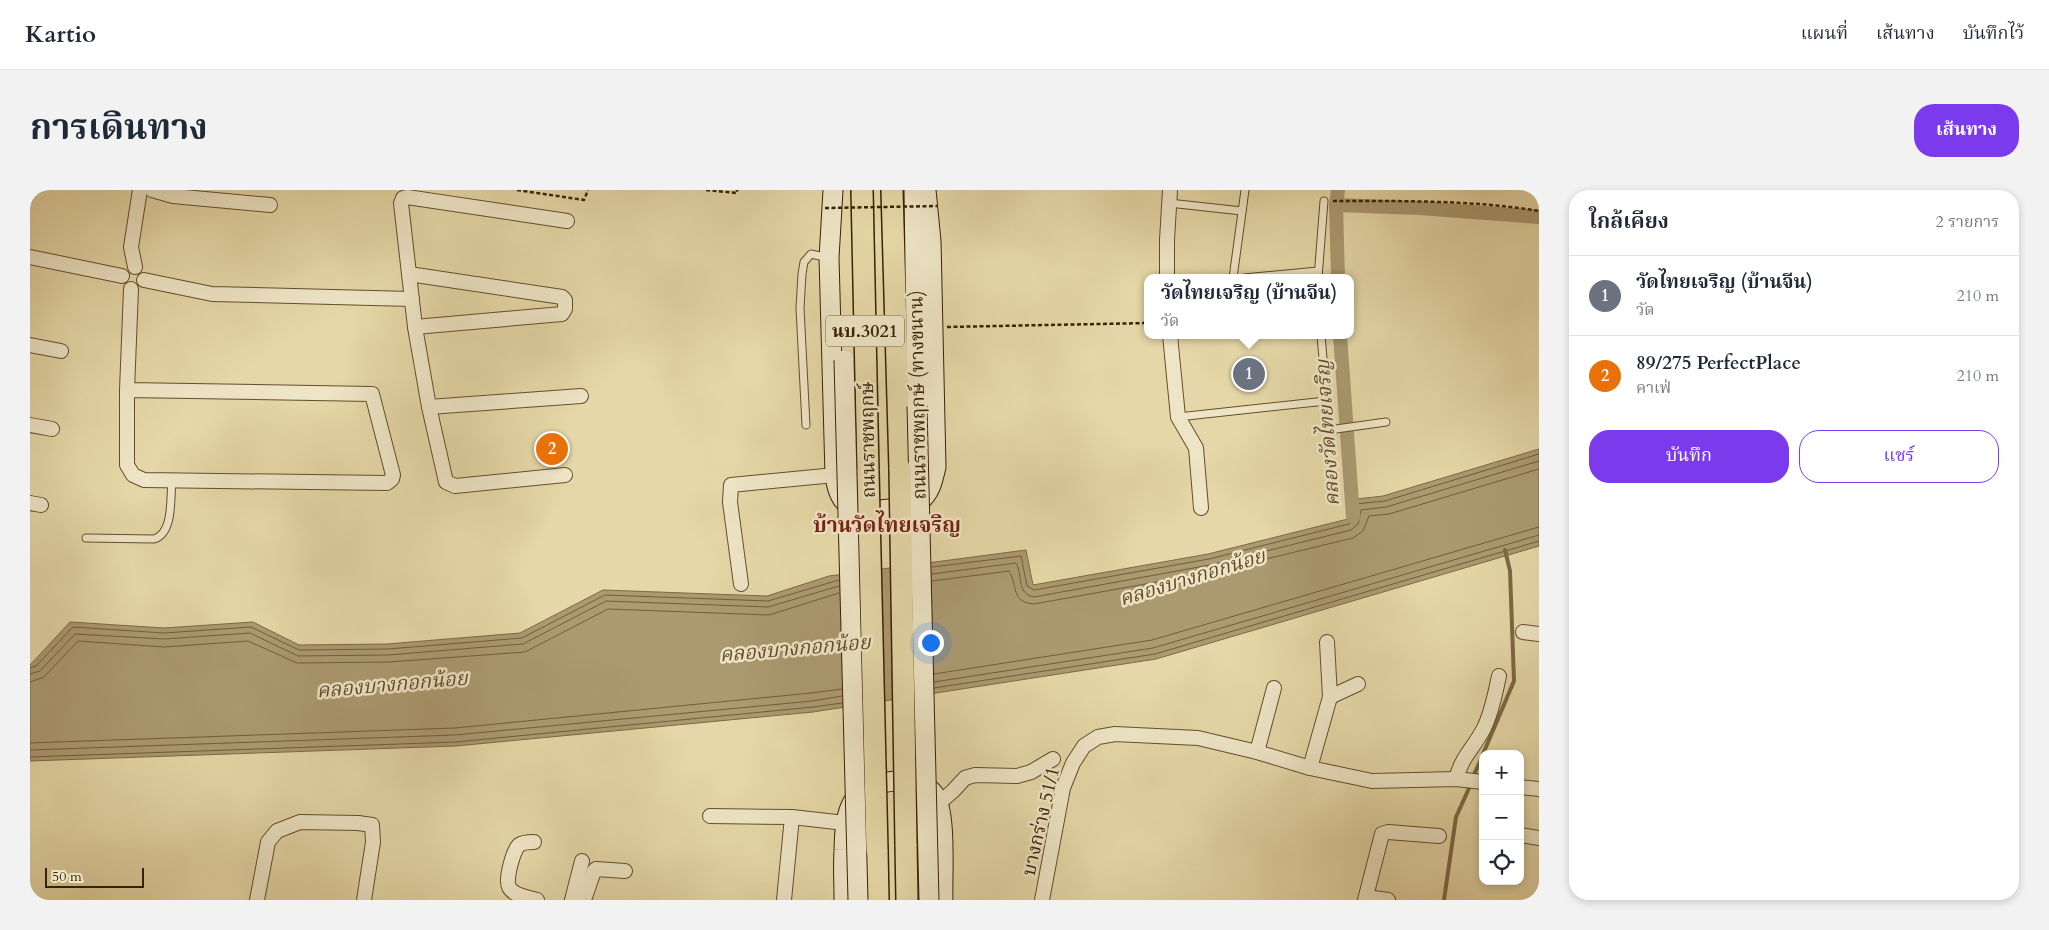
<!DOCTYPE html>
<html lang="th">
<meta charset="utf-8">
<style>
body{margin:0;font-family:Cardo,"Noto Serif Thai",serif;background:#f2f2f3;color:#1f2937}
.controls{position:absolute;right:15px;bottom:15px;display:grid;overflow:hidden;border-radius:10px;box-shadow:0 2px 8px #0003}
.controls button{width:45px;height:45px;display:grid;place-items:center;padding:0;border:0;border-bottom:1px solid #e0e1e3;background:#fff;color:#1f2937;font:25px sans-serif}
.scale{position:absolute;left:15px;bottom:12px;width:99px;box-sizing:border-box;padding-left:5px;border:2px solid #392104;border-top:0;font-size:14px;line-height:18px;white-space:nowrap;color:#392104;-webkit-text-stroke:4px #eee5c6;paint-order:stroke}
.you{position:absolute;left:900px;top:452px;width:18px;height:18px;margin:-12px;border:4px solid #fff;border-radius:50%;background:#1a73e8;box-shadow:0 0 0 8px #1a73e833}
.badge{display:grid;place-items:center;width:32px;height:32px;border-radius:50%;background:#7c3aed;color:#fff;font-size:16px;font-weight:700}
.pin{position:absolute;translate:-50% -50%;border:2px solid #fff;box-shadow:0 1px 5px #0006}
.popup{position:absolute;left:1114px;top:84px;width:210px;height:65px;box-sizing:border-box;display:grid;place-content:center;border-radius:10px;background:#fff;filter:drop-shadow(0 1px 4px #0005);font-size:16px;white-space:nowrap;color:#747a83}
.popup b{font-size:19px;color:#1f2937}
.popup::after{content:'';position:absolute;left:50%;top:100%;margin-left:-10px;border:10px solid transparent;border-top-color:#fff}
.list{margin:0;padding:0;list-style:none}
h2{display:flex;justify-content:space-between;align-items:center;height:65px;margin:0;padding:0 20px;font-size:21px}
h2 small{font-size:16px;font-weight:400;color:#747a83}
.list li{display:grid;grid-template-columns:32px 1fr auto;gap:15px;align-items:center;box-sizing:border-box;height:80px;padding:0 20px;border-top:1px solid #e0e1e3}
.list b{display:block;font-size:19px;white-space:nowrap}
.list p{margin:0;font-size:16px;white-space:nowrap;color:#747a83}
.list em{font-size:16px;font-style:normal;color:#747a83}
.actions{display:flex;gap:10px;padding:15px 20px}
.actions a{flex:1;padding:11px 0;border:1px solid #7c3aed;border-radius:20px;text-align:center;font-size:18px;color:#7c3aed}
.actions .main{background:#7c3aed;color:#fff}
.icon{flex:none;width:28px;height:28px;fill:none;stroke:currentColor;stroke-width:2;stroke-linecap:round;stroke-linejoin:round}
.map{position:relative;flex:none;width:1509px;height:710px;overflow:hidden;border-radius:20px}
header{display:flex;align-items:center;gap:30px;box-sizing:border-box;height:70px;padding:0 25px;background:#fff;border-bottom:1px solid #e0e1e3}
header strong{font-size:24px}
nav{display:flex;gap:28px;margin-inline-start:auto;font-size:18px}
.intro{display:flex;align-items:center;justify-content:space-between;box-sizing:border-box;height:120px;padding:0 30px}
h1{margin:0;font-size:35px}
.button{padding:12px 22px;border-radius:20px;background:#7c3aed;color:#fff;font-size:18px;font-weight:700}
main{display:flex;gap:30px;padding:0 30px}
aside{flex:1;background:#fff;border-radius:20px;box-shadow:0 2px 8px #0003}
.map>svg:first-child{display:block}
.water{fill:#ab9970;stroke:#7d6945}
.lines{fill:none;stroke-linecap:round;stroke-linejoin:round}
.shore{stroke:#725d3a;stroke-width:1}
.stream{stroke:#7d6945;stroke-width:4}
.canal{stroke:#ab9970;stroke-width:14}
.service-casing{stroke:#644e2d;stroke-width:9}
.minor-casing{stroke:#644e2d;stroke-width:16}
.secondary-casing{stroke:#392104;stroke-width:21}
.primary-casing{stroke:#392104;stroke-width:24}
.path{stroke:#392104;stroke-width:2.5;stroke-dasharray:4 2.5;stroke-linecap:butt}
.service{stroke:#eee5c6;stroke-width:7}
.minor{stroke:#eee5c6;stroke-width:14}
.secondary{stroke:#eee5c6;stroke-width:19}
.primary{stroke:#e5d7a7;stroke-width:21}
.secondary-bridge-casing{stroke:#392104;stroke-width:21;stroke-linecap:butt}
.primary-bridge-casing{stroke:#392104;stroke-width:24;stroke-linecap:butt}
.path-bridge{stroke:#392104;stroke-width:2.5;stroke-dasharray:4 2.5;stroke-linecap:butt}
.secondary-bridge{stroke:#eee5c6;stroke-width:19}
.primary-bridge{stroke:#e5d7a7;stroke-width:21}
.labels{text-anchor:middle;stroke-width:5;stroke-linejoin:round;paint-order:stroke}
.shield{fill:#eee5c6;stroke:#6f5c3e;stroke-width:1}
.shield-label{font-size:18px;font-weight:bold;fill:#392104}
.street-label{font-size:19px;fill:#392104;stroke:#eee5c6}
.water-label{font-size:20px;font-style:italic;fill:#614b2a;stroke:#eee5c6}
.quarter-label{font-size:21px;font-weight:bold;fill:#7a1f14;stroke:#eee5c6}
</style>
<header>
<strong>Kartio</strong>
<nav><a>แผนที่</a><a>เส้นทาง</a><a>บันทึกไว้</a></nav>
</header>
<div class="intro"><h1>การเดินทาง</h1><a class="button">เส้นทาง</a></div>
<main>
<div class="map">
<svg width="1509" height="710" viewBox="0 0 1509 710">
<rect width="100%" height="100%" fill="#e5d7a7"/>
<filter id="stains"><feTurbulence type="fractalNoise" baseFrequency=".004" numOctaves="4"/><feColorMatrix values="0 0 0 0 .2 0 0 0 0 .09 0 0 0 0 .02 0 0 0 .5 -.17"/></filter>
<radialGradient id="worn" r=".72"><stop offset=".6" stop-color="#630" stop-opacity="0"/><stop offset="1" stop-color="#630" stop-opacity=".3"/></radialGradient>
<polygon class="water" points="1509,259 1509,356 1126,469 783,522 426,556 0,571 0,475 40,432 134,438 223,432 269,455 357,454 490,443 573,400 737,406 799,386 996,360 1003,395 1178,364 1318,329 1318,310 1353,306"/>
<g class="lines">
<g class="shore">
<polyline points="902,377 991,366 997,396 1004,400 1179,369 1319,334 1323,330 1323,317 1325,314 1355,311 1509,264"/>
<path d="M902 384 986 373C993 384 986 404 1004 407L1180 375 1321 340 1328 334 1331 320 1356 317 1509 271"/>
<path d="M902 391 979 381C988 395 980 412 1004 414L1182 382 1323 348 1333 341 1339 326 1359 324 1509 279"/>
<polyline points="0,478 6,476 43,437 134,443 221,437 269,460 358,459 492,448 575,405 738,411 809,390"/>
<polyline points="0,484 10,481 45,444 134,449 220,443 268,466 358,465 493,454 576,411 738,417 809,396"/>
<polyline points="904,484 1122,450 1509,337"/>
<polyline points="0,492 14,487 48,451 134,457 218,451 267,473 359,472 495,462 578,419 739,425 809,403"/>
<polyline points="904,492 1123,458 1509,345"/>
<polyline points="904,498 1125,464 1509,351"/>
<polyline points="0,553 425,538 781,503 812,499"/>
<polyline points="0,560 425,545 782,511 812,506"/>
<polyline points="0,567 426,552 783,517 812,513"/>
</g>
<g class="stream">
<polyline points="1453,564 1484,491 1480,381 1475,360"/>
<polyline points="1443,587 1453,565"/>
<polyline points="1414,710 1426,627 1441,594"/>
</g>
<g class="canal">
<polyline points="1308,0 1306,15 1308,88"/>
<polyline points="1306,15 1389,18 1509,27"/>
<polyline points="1310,145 1323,327"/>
</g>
<g class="service-casing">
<g id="service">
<polyline points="1139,13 1212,21"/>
<polyline points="1203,88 1215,0"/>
<polyline points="1214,88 1288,81"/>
<polyline points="1288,88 1294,11"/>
<polyline points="1291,145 1299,240 1356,232"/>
<polyline points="1148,227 1296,211"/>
<polyline points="776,235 770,118 772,84 774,72 781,64 799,68"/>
<path d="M56 348 124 349C144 343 140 308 142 290"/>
</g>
</g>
<g class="minor-casing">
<g id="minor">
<polyline points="122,0 143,6 240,15"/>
<polyline points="0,67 92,86"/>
<polyline points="105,77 101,57 110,0"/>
<polyline points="379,84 532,107 535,110 535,119 532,124 385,137"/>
<polyline points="1137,88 1137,50 1140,0"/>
<polyline points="114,90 182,104 382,109"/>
<polyline points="1140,145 1148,227 1166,258 1171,318"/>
<polyline points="0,155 31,161"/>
<polyline points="97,200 342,204 363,285 362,289 357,293 114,290 103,285 97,275 97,200 101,99"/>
<polyline points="399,217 551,206"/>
<polyline points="0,235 22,239"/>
<polyline points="535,285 425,296 416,292 399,217 385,137 371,13 373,8 377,7 537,31"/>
<polyline points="0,313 11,315"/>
<polyline points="711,394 700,312 701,295 805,285"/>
<polyline points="1493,442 1509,444"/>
<polyline points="1300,507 1328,494"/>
<polyline points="1227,562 1244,498"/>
<polyline points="1280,578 1300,507 1297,452"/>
<path d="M1426 589C1432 566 1444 558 1454 538 1462 522 1465 504 1469 486"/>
<polyline points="1490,597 1509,599"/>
<polyline points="908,614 923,601 935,588 945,585 987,586 1001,582 1023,569"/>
<polyline points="680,626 762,627 815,633"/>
<polyline points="1490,645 1509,648"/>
<path d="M504 652C499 652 493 652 489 655 483 661 475 690 479 697 483 706 498 707 507 710"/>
<polyline points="1336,707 1358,710"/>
<polyline points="227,710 238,652 247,641 270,632 328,633 342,635 343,652 334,710"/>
<polyline points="542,710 552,671"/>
<polyline points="554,710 564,681 566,679 595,681"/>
<polyline points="754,710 762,627"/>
<polyline points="1012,710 1033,598 1043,573 1054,556 1068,547 1085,544 1168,548 1227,562 1280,578 1342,591 1426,589 1453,592"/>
<polyline points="1335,710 1352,644 1358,642 1409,646"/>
</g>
</g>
<g class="secondary-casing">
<g id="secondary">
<path d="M803 0 799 68 805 285C809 322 829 323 860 319 870 318 881 317 890 311 901 302 903 289 906 277L901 51 896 0"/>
<polyline points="884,0 887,216"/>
<path d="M814 710C814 693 813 677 814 660 815 621 819 594 866 591 879 590 895 592 904 604 917 622 912 686 913 710"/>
</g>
</g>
<g class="primary-casing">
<g id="primary">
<polyline points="832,0 838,281"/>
<polyline points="862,0 870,279"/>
<polyline points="876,654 877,710"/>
<polyline points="847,660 848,710"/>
</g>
</g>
<g class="path">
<polyline points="487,0 554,10 558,0"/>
<polyline points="676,0 707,3 707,0"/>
<path d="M1303 11C1370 11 1444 10 1509 21"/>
<polyline points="917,137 1118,133"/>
</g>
<use href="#service" class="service"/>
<use href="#minor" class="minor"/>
<use href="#secondary" class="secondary"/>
<use href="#primary" class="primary"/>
<g class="secondary-bridge-casing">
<g id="secondary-bridge">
<polyline points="814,170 828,710"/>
<polyline points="887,216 899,710"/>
</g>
</g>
<g class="primary-bridge-casing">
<g id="primary-bridge">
<polyline points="870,279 876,654"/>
<polyline points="838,281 847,660"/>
</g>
</g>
<polyline class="path-bridge" points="795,18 907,16"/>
<use href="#secondary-bridge" class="secondary-bridge"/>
<use href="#primary-bridge" class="primary-bridge"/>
</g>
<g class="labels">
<rect class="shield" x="796" y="125.5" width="78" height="31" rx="4"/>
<g class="shield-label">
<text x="835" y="147">นบ.3021</text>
</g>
<g class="street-label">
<text transform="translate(887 205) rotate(-91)" y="7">ถนนราชพฤกษ์ (ทางขนาน)</text>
<text transform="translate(837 250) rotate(-91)" y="7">ถนนราชพฤกษ์</text>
<text transform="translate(1010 631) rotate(-77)" y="7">บางกร่าง 51/1</text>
</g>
<g class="water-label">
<text transform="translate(1297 243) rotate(-94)" y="7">คลองวัดไทยเจริญ</text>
<text transform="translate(1162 387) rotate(-17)" y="7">คลองบางกอกน้อย</text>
<text transform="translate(765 458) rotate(-5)" y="7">คลองบางกอกน้อย</text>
<text transform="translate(362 494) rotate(-5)" y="7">คลองบางกอกน้อย</text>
</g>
<g class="quarter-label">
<text x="857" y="342">บ้านวัดไทยเจริญ</text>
</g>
</g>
<rect width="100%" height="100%" filter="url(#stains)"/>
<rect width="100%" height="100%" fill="url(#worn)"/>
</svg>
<div class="controls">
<button>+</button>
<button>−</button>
<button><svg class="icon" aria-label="locate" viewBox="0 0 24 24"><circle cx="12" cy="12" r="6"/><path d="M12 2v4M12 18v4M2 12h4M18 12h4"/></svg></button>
</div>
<div class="scale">50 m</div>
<div class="you"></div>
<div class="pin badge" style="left:1219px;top:184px;background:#6b7280">1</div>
<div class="popup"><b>วัดไทยเจริญ (บ้านจีน)</b>วัด</div>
<div class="pin badge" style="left:522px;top:259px;background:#e8710a">2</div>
</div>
<aside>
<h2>ใกล้เคียง<small>2 รายการ</small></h2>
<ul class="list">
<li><span class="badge" style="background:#6b7280">1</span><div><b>วัดไทยเจริญ (บ้านจีน)</b><p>วัด</p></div><em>210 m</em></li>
<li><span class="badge" style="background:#e8710a">2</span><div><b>89/275 PerfectPlace</b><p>คาเฟ่</p></div><em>210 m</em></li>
</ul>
<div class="actions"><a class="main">บันทึก</a><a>แชร์</a></div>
</aside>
</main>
